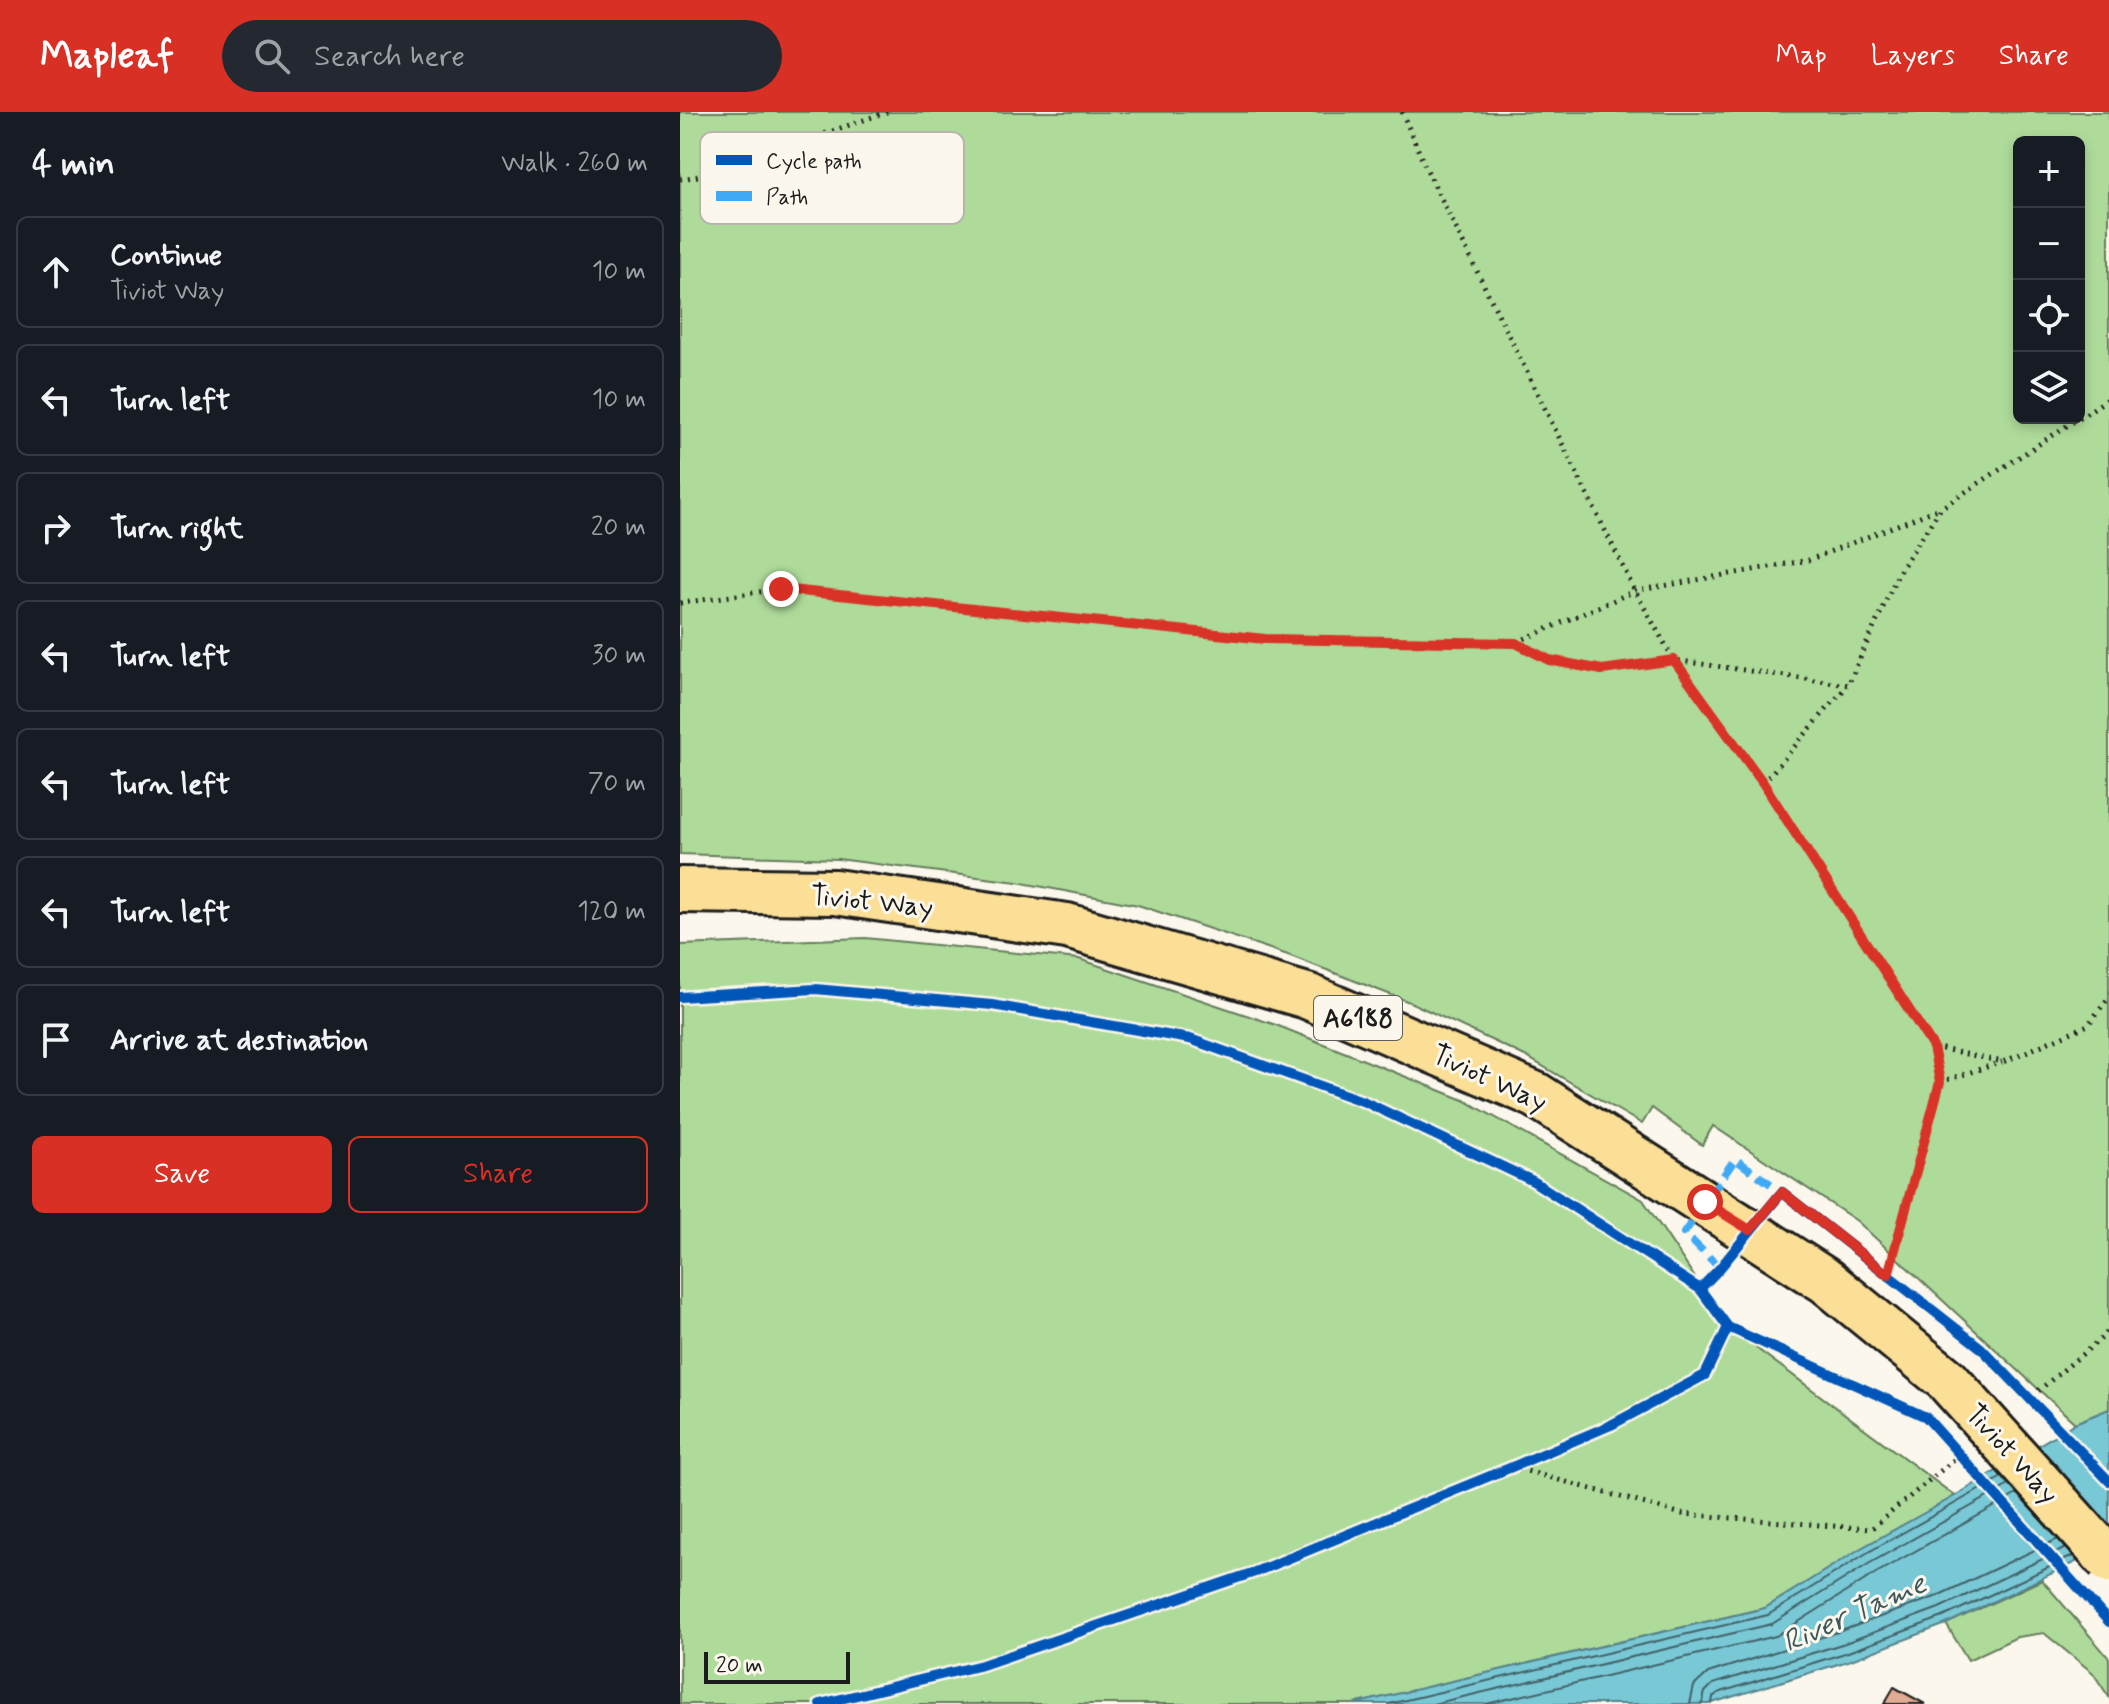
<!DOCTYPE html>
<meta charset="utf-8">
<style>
body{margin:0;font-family:Mynerve,sans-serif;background:#242831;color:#f1f3f6}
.controls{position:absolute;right:24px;top:24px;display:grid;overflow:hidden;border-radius:12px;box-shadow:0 4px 12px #0003}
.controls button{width:72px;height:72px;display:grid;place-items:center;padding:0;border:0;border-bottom:2px solid #363941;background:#171b24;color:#f1f3f6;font:40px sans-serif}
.scale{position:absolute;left:24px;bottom:20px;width:146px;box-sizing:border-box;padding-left:8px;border:4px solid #1c1c1c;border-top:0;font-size:22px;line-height:28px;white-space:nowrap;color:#1c1c1c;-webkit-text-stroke:6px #fbf7ec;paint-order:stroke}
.stop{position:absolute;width:24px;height:24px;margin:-18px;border:6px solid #d93025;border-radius:50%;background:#fff}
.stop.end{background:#d93025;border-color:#fff;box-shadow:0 2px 8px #0008}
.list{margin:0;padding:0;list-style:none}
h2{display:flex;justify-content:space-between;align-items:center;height:104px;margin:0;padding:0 32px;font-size:34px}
h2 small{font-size:26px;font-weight:400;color:#9ea1a6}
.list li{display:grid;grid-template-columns:52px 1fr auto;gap:24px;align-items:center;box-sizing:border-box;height:112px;margin:0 16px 16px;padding:0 16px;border:2px solid #363941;border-radius:12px}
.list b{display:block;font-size:30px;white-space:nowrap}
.list p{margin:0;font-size:26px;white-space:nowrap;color:#9ea1a6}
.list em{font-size:26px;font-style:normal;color:#9ea1a6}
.actions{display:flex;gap:16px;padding:24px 32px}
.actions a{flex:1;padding:18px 0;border:2px solid #d93025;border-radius:12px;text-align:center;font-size:28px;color:#d93025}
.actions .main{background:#d93025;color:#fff}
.icon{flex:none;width:44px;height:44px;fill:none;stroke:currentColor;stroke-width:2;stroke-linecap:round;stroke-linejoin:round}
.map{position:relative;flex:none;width:1429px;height:1592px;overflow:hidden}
header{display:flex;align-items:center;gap:48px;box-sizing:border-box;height:112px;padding:0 40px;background:#d93025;color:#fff}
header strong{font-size:38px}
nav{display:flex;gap:44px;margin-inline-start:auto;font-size:28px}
.search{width:560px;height:72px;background:#242831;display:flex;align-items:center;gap:20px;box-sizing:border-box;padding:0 28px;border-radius:44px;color:#9ea1a6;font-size:30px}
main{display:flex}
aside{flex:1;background:#171b24}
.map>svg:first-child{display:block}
.green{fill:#aedb9a;stroke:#657c5b;stroke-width:2;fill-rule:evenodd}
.water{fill:#79c8d6;stroke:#54838c;stroke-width:2}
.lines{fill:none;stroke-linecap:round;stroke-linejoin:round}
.shore{stroke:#416166;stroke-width:2}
.building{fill:#e0ac93;stroke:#1c1c1c;stroke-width:2}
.major-casing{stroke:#1c1c1c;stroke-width:50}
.path{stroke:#1c1c1c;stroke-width:5;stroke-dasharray:2 6;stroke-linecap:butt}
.major{stroke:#fbdf96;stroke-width:44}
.major-bridge-casing{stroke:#1c1c1c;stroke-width:50;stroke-linecap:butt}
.major-bridge{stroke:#fbdf96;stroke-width:44}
.quiet{stroke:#3fa9f5;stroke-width:8;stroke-dasharray:16 8;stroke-linecap:butt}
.cycleway-casing{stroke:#fbf7ec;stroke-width:15}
.cycleway{stroke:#0057b8;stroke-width:10}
.route{stroke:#d93025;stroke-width:10}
.labels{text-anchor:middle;stroke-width:6;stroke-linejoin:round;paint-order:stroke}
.shield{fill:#fbf7ec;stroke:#5f5e5a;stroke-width:2}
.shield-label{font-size:26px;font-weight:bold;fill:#1c1c1c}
.street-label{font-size:28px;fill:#1c1c1c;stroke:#fbf7ec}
.water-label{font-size:30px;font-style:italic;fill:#3d585d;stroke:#fbf7ec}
.key{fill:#fbf7ec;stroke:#b8b5ae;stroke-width:2}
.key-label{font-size:22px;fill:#1c1c1c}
</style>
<header>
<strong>Mapleaf</strong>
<div class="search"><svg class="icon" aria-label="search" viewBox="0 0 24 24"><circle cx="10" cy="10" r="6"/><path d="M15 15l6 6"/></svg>Search here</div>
<nav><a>Map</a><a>Layers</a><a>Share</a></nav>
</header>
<main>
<aside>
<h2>4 min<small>Walk · 260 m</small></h2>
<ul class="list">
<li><svg class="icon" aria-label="ahead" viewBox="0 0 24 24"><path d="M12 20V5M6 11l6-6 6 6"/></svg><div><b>Continue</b><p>Tiviot Way</p></div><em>10 m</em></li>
<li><svg class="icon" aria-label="left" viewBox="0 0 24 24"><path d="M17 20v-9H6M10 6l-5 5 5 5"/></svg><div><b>Turn left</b></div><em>10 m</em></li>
<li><svg class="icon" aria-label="right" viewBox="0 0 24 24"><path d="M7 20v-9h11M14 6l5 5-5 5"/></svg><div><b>Turn right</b></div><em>20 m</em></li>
<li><svg class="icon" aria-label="left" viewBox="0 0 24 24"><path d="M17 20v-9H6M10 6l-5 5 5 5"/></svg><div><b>Turn left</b></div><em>30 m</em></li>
<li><svg class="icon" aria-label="left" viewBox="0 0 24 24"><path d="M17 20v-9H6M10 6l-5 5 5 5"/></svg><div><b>Turn left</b></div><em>70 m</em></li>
<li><svg class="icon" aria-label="left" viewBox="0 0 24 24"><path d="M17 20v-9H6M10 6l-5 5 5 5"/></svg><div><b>Turn left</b></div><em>120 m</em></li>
<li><svg class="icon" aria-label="arrive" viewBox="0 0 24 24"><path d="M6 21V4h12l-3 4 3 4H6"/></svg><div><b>Arrive at destination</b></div></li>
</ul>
<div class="actions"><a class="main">Save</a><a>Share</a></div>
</aside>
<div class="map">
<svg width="1429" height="1592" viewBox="0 0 1429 1592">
<rect width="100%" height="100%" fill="#fbf7ec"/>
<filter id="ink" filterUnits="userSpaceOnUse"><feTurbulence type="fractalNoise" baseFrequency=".0125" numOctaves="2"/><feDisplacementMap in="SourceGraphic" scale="16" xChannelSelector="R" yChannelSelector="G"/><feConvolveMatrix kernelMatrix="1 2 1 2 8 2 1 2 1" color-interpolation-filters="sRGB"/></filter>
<g filter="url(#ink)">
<g class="green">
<path d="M0 0H1429V1297L1395 1311 1177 1109 1033 1014 1022 1033 972 996 962 1012 845 944 732 891 608 843 458 793 337 770 158 747 0 742ZM1339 30H1399V306H1339Z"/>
<polygon points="185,826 399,847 596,913 784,988 963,1088 1048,1215 1275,1384 1085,1496 674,1592 0,1592 0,833"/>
<polygon points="1362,1468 1429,1546 1429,1585 1413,1561 1364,1521 1337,1525 1288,1548 1266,1512"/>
</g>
<polygon class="water" points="1429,1297 1429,1434 1266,1512 1171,1548 1029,1592 674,1592 1085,1496 1181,1436 1275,1384 1395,1311"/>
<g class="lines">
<g class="shore">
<polyline points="709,1592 1088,1503 1185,1442 1322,1365"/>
<polyline points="753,1592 1092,1512 1190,1451 1329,1373"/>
<polyline points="806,1592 1096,1524 1196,1461 1337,1382"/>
<polyline points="1010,1592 1014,1574 1028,1561 1161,1519 1255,1485 1378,1427"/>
<polyline points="1022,1592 1025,1580 1033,1572 1165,1531 1259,1496 1386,1436"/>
<polyline points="1032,1592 1033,1585 1038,1581 1168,1540 1263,1505 1393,1444"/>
</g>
</g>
<polygon class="building" points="1214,1575 1245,1592 1204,1592"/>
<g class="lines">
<g class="major-casing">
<polyline id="major" points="0,778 155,780 387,814 627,884 856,983 1146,1169 1267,1268"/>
</g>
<g class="path">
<polyline points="722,0 745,54 955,479 994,548 1083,671 1253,935"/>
<polyline points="0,67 25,63 207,0"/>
<polyline points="1399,306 1429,286"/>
<polyline points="0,491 101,477 585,527 836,531 869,548 922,558 994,548 1168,573 1219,460 1261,396 1399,306"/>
<polyline points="837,530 955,479 1129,448 1260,396"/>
<polyline points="1083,671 1167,574"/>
<polyline points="1260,970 1322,950"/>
<polyline points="1209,1159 1260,970 1253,935 1323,950 1408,913 1429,885"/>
<polyline points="1346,1289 1423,1225 1429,1216"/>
<polyline points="832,1355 1002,1402 1191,1417 1276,1346"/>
</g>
<use href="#major" class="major"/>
<g class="major-bridge-casing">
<polyline id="major-bridge" points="1267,1268 1429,1448"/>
</g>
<use href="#major-bridge" class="major-bridge"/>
<polyline class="quiet" points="1040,1156 1004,1121 1055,1047 1102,1080"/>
<g class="cycleway-casing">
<g id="cycleway">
<polyline points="0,885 135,877 312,893 510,927 685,990 853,1069 1020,1177 1048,1215 1025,1263 931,1313 832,1355 575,1460 302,1553 140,1592"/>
<polyline points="1020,1177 1040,1156 1102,1080 1301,1236 1429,1369"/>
<polyline points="1048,1215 1246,1305 1429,1510"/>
</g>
</g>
<use href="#cycleway" class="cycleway"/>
</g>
</g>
<g class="lines" filter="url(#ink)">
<polyline class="route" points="101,477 585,527 836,531 869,548 922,558 994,548 1083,671 1253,935 1260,970 1208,1163 1102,1080 1070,1118 1025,1090"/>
</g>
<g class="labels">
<rect class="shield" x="634" y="884" width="88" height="44" rx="6"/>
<g class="shield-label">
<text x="678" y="915">A6188</text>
</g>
<g class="street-label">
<text transform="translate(192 788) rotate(6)" y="10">Tiviot Way</text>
<text transform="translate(810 965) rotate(25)" y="10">Tiviot Way</text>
<text transform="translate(1333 1341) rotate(48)" y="10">Tiviot Way</text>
</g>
<g class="water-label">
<text transform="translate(1174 1500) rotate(-24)" y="10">River Tame</text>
</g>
</g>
<rect x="20" y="20" width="264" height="92" rx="12" class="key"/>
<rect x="36" y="43" width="36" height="10" fill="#0057b8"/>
<rect x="36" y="79" width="36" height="10" fill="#3fa9f5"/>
<g class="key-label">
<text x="86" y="56">Cycle path</text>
<text x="86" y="92">Path</text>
</g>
</svg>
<div class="controls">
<button>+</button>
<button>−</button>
<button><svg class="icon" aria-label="locate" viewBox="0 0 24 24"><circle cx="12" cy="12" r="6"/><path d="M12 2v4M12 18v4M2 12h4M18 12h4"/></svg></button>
<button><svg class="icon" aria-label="layers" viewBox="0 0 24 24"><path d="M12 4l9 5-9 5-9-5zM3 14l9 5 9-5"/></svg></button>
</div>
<div class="scale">20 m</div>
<div class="stop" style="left:1025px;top:1090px"></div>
<div class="stop end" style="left:101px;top:477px"></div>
</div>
</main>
